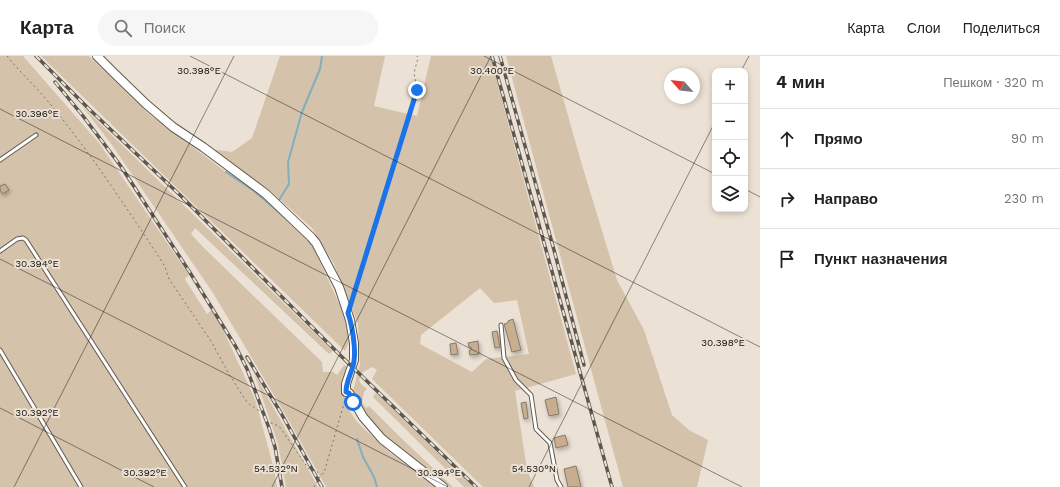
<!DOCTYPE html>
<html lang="ru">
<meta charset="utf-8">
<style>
body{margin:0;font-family:"Work Sans",sans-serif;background:#f6f6f6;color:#222}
.controls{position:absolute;right:12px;top:12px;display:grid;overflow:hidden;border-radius:8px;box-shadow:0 2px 6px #0003}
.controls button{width:36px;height:36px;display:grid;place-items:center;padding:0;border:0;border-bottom:1px solid #e0e0e0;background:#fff;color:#222;font:20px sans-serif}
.compass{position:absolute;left:664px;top:12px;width:36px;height:36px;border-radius:50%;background:#fff;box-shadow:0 2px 6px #0003;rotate:297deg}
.stop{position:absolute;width:12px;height:12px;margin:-9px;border:3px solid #1a73e8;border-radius:50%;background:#fff}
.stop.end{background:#1a73e8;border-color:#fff;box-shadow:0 1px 4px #0008}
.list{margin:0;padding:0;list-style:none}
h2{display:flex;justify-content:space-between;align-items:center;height:52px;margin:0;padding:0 16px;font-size:17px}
h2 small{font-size:13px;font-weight:400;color:#767676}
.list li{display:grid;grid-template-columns:26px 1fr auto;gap:12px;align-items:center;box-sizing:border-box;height:60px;padding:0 16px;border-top:1px solid #e0e0e0}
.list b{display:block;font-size:15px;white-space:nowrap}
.list em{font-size:13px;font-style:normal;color:#767676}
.icon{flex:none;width:22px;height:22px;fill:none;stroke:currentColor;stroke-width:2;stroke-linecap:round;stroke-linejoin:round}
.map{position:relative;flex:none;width:760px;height:431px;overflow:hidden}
header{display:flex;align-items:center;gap:24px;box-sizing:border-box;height:56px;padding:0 20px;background:#fff;border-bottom:1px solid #e0e0e0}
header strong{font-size:19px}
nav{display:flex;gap:22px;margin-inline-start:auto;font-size:14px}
.search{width:280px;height:36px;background:#f6f6f6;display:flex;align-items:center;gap:10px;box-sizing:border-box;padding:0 14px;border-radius:22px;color:#767676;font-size:15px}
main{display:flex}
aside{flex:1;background:#fff}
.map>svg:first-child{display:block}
.green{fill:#d4c2ab;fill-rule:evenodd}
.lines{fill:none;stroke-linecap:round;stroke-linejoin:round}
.stream{stroke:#82aebe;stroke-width:2}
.building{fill:#c8ae8e;stroke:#837a6e;filter:url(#shadow)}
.service-casing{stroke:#635a4f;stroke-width:5}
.tertiary-casing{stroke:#635a4f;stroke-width:10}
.path{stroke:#7d766e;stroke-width:1;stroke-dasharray:2 3;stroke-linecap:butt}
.service{stroke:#fff;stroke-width:3}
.tertiary{stroke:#fff;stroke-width:8}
.rail-casing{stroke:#5d5750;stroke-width:3.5}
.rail{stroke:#ebe1d4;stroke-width:2;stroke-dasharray:6;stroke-linecap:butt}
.route{stroke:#1a73e8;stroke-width:5}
.ticks{fill:none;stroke:#110d09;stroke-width:1;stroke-opacity:0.45}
.ticks-label{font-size:10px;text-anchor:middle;fill:#110d09;stroke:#ebe1d4;stroke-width:4;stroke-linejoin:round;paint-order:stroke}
</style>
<header>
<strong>Карта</strong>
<div class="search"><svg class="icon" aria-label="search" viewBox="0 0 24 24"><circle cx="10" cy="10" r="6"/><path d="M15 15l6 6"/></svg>Поиск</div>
<nav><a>Карта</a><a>Слои</a><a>Поделиться</a></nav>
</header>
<main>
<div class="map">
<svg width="760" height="431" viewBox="0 0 760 431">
<defs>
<filter id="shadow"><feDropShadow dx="1.5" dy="2.5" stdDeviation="2" flood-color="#0004"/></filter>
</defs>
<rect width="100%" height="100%" fill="#ebe1d4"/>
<g class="green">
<polygon points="0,0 23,0 99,87 189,219 185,223 207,258 212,254 219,265 255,343 274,413 277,431 0,431"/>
<polygon points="41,0 89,0 150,59 226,116 254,135 273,152 293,168 313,191 344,258 349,286 345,295"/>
<path d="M280 0H385L374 50 417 60 431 0H490L576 318 515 335 527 414 534 431H483L372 323 377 314 372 311 363 316 359 324 361 328 367 333 364 336 362 346 366 352 369 350 400 381 453 431H449L391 386 364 358 353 335 360 308 358 268 334 208 312 172 268 133 211 93 232 96 252 82ZM480 232 494 247 517 244 529 298 486 303 472 316 420 288 421 279Z"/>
<polygon points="506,0 551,0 582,109 617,224 644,274 672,359 689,374 708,384 697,431 623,431"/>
<polygon points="82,50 333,295 329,298 195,172 191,178 204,192 322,306 323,316 333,316 337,319 344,309 348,312 343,337 349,354 357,366 390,397 436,431 326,431 281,351 213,237 112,89"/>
<polygon points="254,317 318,431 286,431 278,388"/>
<polygon points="376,337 473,431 464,431 373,341"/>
</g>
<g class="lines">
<g class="stream">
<polyline points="226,116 254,135 290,166"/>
<polyline points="279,144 289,128 288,106 302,56 320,13 322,0"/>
<polyline points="357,383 363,401 374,421 377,431"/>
</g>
</g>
<g class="building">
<polygon points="5,128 9,134 2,138 0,133 0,130"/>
<polygon points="513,263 521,294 512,296 504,268 508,267 508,265"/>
<polygon points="497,275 500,291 495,292 492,276"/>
<polygon points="478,285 479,298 470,299 469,295 471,294 471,291 469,291 468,287"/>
<polygon points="456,287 458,298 451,299 450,288"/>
<polygon points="556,341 559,358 549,360 545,344"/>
<polygon points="526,346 528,362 524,363 521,347"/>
<polygon points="565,379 568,389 556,392 554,382"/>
<polygon points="576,410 581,431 568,431 564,413"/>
</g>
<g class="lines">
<g class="service-casing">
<g id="service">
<polyline points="0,104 36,79"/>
<polyline points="0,195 17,183 23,182 26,184 185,431"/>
<polyline points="501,269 504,302 516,324 531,339 536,373 550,387 557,424 561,431"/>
<polyline points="0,294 81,431"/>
</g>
</g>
<g class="tertiary-casing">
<polyline id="tertiary" points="97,0 113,16 146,48 173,71 203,91 266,138 311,181 316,187 339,231 350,264 354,287 354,304 346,328 346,336 349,337 363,361 382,383 443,431"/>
</g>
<g class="path">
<path d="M7 0C19 15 33 28 46 43 88 93 123 147 159 201L165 211 169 223 211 285 229 318 244 342 249 348 262 357 266 365 279 370 308 412 311 414H315L321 419"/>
<polyline points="351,245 417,34 414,17 418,2 417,0"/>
<polyline points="314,431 321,419 324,417 345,344"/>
</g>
<use href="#service" class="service"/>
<use href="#tertiary" class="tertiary"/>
<g class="rail-casing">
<g id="rail">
<polyline points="36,0 89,53 181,140 340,299 476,431"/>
<polyline points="492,0 531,140 612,431"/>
<polyline points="500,0 554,194 584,309"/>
<polyline points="55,26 83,60 120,109 189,215 236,291 247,313 269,372 275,391 282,431"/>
<polyline points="247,301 281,357 322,431"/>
</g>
</g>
<use href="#rail" class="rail"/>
</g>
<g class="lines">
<path class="route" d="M353 346 349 337 346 336C346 324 353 315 354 305 356 292 352 269 348 257L417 34"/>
</g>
<path class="ticks" d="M190 0 760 291M484 0 715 118M741 15 749 0M0 53 742 431M745 133 760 141M0 203 448 431M0 352 154 431M14 431 234 0M272 431 491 0M529 431 715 66"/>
<g class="ticks-label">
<text x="199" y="18">30.398°E</text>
<text x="492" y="18">30.400°E</text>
<text x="37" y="61">30.396°E</text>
<text x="37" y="211">30.394°E</text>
<text x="723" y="290">30.398°E</text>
<text x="37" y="360">30.392°E</text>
<text x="276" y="416">54.532°N</text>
<text x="534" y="416">54.530°N</text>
<text x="145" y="420">30.392°E</text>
<text x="439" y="420">30.394°E</text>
</g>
</svg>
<div class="controls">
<button>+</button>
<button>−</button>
<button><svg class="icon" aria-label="locate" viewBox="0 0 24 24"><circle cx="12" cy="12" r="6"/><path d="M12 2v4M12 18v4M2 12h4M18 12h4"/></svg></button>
<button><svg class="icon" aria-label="layers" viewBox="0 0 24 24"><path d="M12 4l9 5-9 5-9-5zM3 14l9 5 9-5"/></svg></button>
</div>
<svg class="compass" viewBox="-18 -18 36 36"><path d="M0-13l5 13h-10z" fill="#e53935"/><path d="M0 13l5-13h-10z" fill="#767676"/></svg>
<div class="stop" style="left:353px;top:346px"></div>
<div class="stop end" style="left:417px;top:34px"></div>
</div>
<aside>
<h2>4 мин<small>Пешком · 320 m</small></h2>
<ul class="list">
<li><svg class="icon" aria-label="ahead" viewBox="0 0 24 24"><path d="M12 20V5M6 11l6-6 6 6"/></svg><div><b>Прямо</b></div><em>90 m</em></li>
<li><svg class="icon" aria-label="right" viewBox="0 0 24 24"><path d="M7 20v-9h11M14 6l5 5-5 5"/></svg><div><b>Направо</b></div><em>230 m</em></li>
<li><svg class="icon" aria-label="arrive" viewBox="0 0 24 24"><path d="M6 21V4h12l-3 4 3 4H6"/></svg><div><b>Пункт назначения</b></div></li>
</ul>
</aside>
</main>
